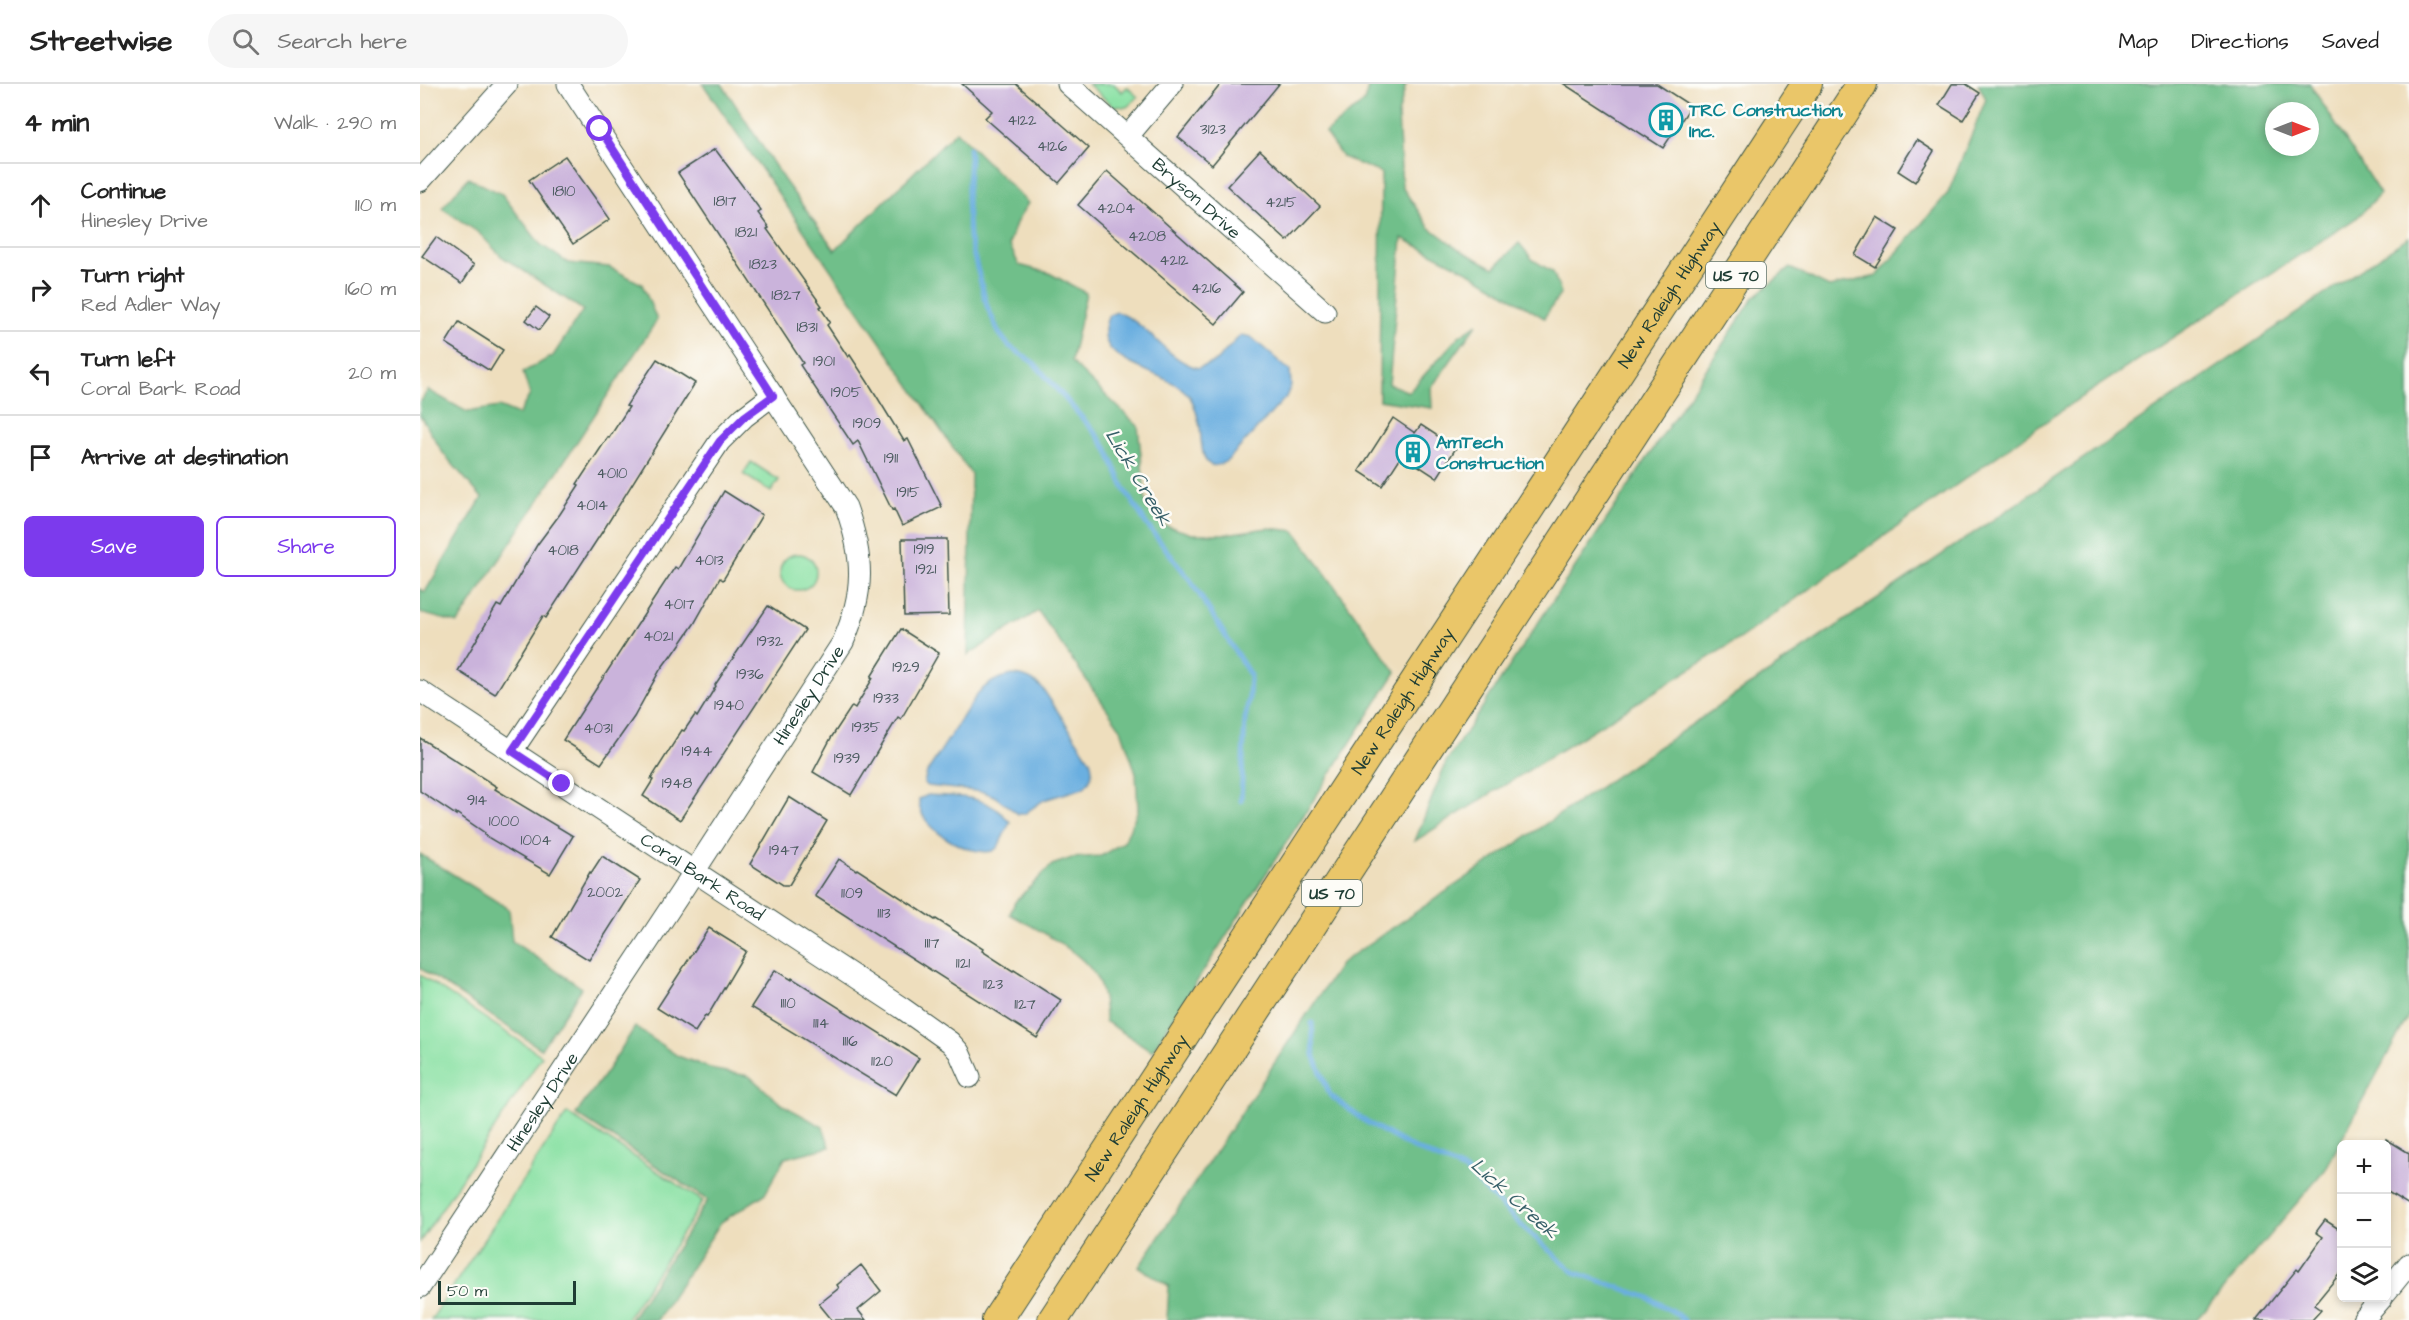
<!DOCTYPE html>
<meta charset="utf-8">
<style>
body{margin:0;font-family:"Architects Daughter",sans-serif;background:#f6f6f6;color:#222}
.controls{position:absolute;right:18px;bottom:18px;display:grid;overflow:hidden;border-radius:9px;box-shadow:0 3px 9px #0003}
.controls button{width:54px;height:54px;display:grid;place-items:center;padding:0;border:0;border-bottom:2px solid #e0e0e0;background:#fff;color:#222;font:30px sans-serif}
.compass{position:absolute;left:1845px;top:18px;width:54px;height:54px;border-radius:50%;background:#fff;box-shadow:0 3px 9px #0003;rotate:90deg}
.scale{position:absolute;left:18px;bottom:15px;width:138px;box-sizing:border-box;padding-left:6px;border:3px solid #1f3d34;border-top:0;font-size:16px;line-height:21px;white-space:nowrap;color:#1f3d34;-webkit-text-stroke:4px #fdfcf7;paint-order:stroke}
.stop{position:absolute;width:18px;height:18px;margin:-14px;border:4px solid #7c3aed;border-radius:50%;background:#fff}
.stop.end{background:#7c3aed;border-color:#fff;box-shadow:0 2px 6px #0008}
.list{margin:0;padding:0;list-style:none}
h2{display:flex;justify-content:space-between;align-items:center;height:78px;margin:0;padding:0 24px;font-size:26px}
h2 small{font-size:20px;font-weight:400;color:#767676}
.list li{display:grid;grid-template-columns:39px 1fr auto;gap:18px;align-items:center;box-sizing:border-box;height:84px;padding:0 24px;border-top:2px solid #e0e0e0}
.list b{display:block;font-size:22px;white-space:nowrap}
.list p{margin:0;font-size:20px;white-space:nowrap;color:#767676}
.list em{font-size:20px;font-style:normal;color:#767676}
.actions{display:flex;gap:12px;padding:18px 24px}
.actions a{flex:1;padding:14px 0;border:2px solid #7c3aed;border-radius:9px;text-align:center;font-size:21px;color:#7c3aed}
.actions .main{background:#7c3aed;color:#fff}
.icon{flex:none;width:33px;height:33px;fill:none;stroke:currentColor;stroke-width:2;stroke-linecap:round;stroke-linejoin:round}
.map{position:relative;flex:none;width:1989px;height:1236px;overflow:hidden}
header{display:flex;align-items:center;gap:36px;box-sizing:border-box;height:84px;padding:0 30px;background:#fff;border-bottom:2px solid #e0e0e0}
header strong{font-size:28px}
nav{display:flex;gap:33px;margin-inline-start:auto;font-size:21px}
.search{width:420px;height:54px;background:#f6f6f6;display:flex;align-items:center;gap:15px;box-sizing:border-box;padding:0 21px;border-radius:33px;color:#767676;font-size:22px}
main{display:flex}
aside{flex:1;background:#fff}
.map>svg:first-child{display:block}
.green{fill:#8ae1a4;stroke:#548f6c;stroke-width:1.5}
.forest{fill:#6fbf8a;stroke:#477e5f;stroke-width:1.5;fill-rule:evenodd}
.water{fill:#6aafe0;stroke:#44768a;stroke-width:1.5}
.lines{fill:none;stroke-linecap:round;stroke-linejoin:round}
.stream{stroke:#6aafe0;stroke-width:5}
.building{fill:#cab3db}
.minor-casing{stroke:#3e5549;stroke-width:23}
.highway-casing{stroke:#3e5549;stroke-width:32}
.minor{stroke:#fff;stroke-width:21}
.highway{stroke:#eac669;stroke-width:30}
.route{stroke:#7c3aed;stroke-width:8}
.labels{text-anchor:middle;stroke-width:5;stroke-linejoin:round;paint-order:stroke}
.number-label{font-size:15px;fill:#4a5a5e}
.shield{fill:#fdfcf7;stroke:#62766e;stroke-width:1.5}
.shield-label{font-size:16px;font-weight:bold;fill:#1f3d34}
.culture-label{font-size:18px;font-weight:bold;fill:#0d838f;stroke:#fdfcf7;text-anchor:start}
.street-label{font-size:18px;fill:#1f3d34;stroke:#fdfcf7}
.water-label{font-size:20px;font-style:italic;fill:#365f68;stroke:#fdfcf7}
</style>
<header>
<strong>Streetwise</strong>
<div class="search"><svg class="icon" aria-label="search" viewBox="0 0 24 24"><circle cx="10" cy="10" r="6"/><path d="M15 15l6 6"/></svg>Search here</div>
<nav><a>Map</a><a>Directions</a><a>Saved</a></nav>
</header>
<main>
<aside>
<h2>4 min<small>Walk · 290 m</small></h2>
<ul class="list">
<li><svg class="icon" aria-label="ahead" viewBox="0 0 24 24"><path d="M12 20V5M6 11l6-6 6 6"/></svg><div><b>Continue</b><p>Hinesley Drive</p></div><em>110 m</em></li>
<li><svg class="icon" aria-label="right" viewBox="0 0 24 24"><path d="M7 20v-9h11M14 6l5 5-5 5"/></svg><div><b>Turn right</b><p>Red Adler Way</p></div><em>160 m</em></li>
<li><svg class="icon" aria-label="left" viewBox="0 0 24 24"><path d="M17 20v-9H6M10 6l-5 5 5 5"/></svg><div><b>Turn left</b><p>Coral Bark Road</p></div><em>20 m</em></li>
<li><svg class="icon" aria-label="arrive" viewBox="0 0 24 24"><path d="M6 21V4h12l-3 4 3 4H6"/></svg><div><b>Arrive at destination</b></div></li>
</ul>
<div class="actions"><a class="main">Save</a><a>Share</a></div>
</aside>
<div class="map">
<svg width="1989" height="1236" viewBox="0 0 1989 1236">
<rect width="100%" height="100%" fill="#fdfcf7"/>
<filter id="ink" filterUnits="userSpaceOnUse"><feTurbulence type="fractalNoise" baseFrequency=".0167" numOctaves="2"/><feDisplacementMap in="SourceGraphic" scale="12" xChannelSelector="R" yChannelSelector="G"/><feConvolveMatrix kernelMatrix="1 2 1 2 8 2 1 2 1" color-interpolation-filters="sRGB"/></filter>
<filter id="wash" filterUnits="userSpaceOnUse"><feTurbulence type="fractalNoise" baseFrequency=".008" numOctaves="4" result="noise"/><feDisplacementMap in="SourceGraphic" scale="24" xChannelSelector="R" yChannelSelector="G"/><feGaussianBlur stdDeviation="1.35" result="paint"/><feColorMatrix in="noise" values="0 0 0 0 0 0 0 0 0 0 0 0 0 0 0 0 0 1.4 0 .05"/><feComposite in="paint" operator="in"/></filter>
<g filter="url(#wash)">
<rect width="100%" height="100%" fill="#eedebd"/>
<g class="green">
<polygon points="668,0 694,0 702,8 707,3 718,13 707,23 693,22"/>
<polygon points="331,378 359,396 351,408 323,390"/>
<circle cx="378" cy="488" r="18"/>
<polygon points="0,891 122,972 0,1158"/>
<polygon points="147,1029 283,1117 206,1236 11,1236"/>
</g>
<g class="forest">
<path d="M283 0H302L364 96 415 166 536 47 608 119 596 139 589 160 599 181 629 189 666 209 651 278 718 342 726 421 741 440 772 450H806L848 444 875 447 976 588 732 967 685 937C685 924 683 911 679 899 669 870 616 845 590 830L595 818 632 781 652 774 681 772 704 758 718 726 716 689 701 645 618 527 548 571 551 390Z"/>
<polygon points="949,0 986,0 978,31 982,103 1009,143 1040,166 1074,184 1099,159 1113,176 1133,188 1141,209 1124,234 1053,190 982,154 969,300 989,308 1039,252 1057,240 1011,304 1012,324 959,316 961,89 922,73 905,49 944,18"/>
<path d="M1558 0H1890L1960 110 1938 133 1652 319 1319 555 995 757 1026 678 1334 213 1370 184 1409 203 1457 192 1528 109 1566 15ZM1854 27H1890V63H1854Z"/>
<polygon points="48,94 82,110 120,160 148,179 189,183 222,200 237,236 38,539 0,529 0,505 5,508 62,414 23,369 0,331 0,319 8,306 47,328 79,323 98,331 110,311 103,288 133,272 163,226 81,172 59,149 22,124"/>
<polygon points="1989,153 1989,931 1905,1086 1777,1236 747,1236 749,1202 719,1183 921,879"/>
<polygon points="0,770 89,825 92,857 162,904 121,965 0,884"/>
<polygon points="215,943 258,972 295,986 329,992 361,1020 403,1043 410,1063 365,1074 345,1110 301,1138 237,1236 210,1236 288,1116 156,1030 187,987"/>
</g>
<g class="water">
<path d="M697 228C728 239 745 275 778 284L795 278 821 251 831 253 870 287 871 301 866 313 808 376C780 395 782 361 780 343 778 333 775 321 770 313 749 283 665 284 689 231Z"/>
<path d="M593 591C606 592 614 596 623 605L670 676C674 687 673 696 663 704L624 716 604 730H598L574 712 564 708 508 702 504 699 507 688 558 609C569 599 578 593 593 591Z"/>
<path d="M508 711C541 713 567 710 590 738L578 763 573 767C548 773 496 743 499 715Z"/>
</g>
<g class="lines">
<g class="stream">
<polyline points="549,64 550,74 547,113 549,153 567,222 579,249 589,262 614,279 678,352 687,365 704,404 727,441 771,497 830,591 829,614 825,635 821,717"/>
<polyline points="892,939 894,971 910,1011 943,1036 991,1063 1046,1087 1102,1142 1154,1188 1227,1213 1252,1227 1264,1236"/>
</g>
</g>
<g id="blocks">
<g class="building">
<polygon points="542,0 596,0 669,64 639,99 565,34 572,27"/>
<polygon points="801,0 859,0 792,81 758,53"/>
<polygon points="1144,0 1237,0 1271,22 1243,64"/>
<polygon points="1532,0 1546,0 1560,9 1543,36 1519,21"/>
<polygon points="1497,56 1514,67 1495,98 1478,87"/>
<polygon points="295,65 330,112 341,127 338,129 349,144 347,145 402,222 400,223 410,238 407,241 428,273 430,271 451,303 484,357 488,355 522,423 482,442 474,425 472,426 438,357 433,361 380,281 383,279 258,89"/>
<polygon points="840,66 900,122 867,157 807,102"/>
<polygon points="145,72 190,135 153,160 109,96"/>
<polygon points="687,87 823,208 796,240 658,121"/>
<polygon points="1457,133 1478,146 1455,183 1435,171"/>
<polygon points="16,153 54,181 42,199 2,172"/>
<polygon points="116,223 129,233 119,246 106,236"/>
<polygon points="39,238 83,266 70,287 26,259"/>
<polygon points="237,275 275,299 186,442 126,534 123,532 75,610 38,587 77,521 81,523 117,461 140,430 159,401 157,400 188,353 189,354 209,323 206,322"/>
<polygon points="973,334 995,349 1001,341 1036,364 1017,394 982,371 962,402 939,387"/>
<polygon points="304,407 342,431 303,496 300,494 274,540 252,572 251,571 240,586 214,633 181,680 143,656 234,515 255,483 258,485"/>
<polygon points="482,455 527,455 529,531 484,532"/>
<polygon points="348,522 385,546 260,736 223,712 233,696 231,695 262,646 264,647 275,631 277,633 296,602 295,601"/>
<polygon points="481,545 519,569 481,635 478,633 431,711 393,688 411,654 432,622 435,624 453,594 451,593"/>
<polygon points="0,654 77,703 75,705 153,752 130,790 64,751 65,749 36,729 36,731 0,707"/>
<polygon points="369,713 407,737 369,801 363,801 330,780"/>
<polygon points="182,772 220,796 169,876 132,853 170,788 171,789"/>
<polygon points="419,775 436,786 437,785 515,836 516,835 563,865 562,867 593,887 594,886 641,916 617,954 395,812"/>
<polygon points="289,844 326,867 287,933 285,932 275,948 237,924"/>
<polygon points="355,886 371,896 372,894 499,974 476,1011 331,923"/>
<polygon points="1966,1055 1989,1069 1989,1121 1966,1107"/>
<polygon points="1905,1136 1922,1147 1922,1187 1894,1221 1901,1226 1892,1236 1836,1236 1877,1185 1879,1187 1903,1153 1896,1148"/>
<polygon points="441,1181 461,1207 438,1226 446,1236 412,1236 399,1220 419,1204 417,1201"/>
</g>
</g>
</g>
<g filter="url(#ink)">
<use href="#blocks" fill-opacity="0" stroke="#3e5549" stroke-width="1.5"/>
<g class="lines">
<g class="minor-casing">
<g id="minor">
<path id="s1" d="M648 0 905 228"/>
<polyline points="708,52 752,0"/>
<polyline points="0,97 87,0"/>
<path id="s2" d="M0 607 482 924 530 958 539 968 550 993"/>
<polyline points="92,667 300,357 324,333 353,311"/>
<path id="s3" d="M0 1203 261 808 423 558C445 508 444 474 426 423L148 0"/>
<polyline points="1966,1208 1989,1180"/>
<polyline points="1943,1236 1962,1214"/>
</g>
</g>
<g class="highway-casing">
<g id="highway">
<path id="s4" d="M577 1236 1387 0"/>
<polyline points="633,1236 1442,0"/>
</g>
</g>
<use href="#minor" class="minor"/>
<use href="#highway" class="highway"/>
</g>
</g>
<g class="lines" filter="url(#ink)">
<polyline class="route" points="142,700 92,667 300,357 324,333 353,312 180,45"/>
</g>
<defs>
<g id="building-ring" transform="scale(1.725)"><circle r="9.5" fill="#fdfcf7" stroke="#0f9aa8" stroke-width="1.5"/><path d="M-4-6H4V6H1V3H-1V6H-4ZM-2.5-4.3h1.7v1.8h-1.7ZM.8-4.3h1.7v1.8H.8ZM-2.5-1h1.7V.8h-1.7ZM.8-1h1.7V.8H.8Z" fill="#0f9aa8"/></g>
</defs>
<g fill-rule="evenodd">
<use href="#building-ring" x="1246" y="36"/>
<use href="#building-ring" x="993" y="368"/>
</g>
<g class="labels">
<g class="number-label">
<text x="602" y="41">4122</text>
<text x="793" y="50">3123</text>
<text x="632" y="67">4126</text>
<text x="144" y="112">1810</text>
<text x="305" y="122">1817</text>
<text x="861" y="123">4215</text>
<text x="696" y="129">4204</text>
<text x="326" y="153">1821</text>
<text x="727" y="157">4208</text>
<text x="754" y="181">4212</text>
<text x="343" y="185">1823</text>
<text x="786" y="209">4216</text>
<text x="366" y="216">1827</text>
<text x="387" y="248">1831</text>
<text x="404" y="282">1901</text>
<text x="426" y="313">1905</text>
<text x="447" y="344">1909</text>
<text x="471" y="379">1911</text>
<text x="192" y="394">4010</text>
<text x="488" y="413">1915</text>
<text x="172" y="426">4014</text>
<text x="504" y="470">1919</text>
<text x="143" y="471">4018</text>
<text x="289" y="481">4013</text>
<text x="506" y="490">1921</text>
<text x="259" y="525">4017</text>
<text x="238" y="557">4021</text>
<text x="350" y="562">1932</text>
<text x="486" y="588">1929</text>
<text x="330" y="595">1936</text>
<text x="466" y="619">1933</text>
<text x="309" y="626">1940</text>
<text x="446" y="648">1935</text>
<text x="178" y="649">4031</text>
<text x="277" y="672">1944</text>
<text x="427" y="679">1939</text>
<text x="257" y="704">1948</text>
<text x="57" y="721">914</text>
<text x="84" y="742">1000</text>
<text x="116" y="761">1004</text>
<text x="364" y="771">1947</text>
<text x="185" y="813">2002</text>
<text x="432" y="814">1109</text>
<text x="464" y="834">1113</text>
<text x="512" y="864">1117</text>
<text x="543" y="884">1121</text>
<text x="573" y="905">1123</text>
<text x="368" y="924">1110</text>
<text x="605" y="925">1127</text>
<text x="401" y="944">1114</text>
<text x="430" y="962">1116</text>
<text x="462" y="982">1120</text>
</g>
<g class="shield">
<rect x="1286" y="178" width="60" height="26" rx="4.5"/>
<rect x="882" y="796" width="60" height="26" rx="4.5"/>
</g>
<g class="shield-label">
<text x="1316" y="197">US 70</text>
<text x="912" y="815">US 70</text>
</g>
<g class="culture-label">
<text x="1269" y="32">TRC Construction,<tspan x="1269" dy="21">Inc.</tspan></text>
<text x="1016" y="364">AmTech<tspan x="1016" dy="21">Construction</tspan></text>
</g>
<g class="street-label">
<text dy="6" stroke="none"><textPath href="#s1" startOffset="172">Bryson Drive</textPath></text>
<text dy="6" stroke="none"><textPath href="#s4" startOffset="1226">New Raleigh Highway</textPath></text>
<text dy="6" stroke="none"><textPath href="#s3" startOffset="708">Hinesley Drive</textPath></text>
<text dy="6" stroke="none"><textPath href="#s4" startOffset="740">New Raleigh Highway</textPath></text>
<text dy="6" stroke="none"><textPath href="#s2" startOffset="338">Coral Bark Road</textPath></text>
<text dy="6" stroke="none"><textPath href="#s3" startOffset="222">Hinesley Drive</textPath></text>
<text dy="6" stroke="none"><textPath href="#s4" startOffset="254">New Raleigh Highway</textPath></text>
</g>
<g class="water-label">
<text transform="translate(719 393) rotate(59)" y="7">Lick Creek</text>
<text transform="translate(1095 1114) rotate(42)" y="7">Lick Creek</text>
</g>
</g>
</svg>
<div class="controls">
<button>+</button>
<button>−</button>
<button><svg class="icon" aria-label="layers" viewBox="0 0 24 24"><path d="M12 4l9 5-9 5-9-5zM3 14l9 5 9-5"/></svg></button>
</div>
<svg class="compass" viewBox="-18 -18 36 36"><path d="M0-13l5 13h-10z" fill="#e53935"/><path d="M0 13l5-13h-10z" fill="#767676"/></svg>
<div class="scale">50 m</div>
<div class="stop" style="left:180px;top:45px"></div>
<div class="stop end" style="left:142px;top:700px"></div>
</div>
</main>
